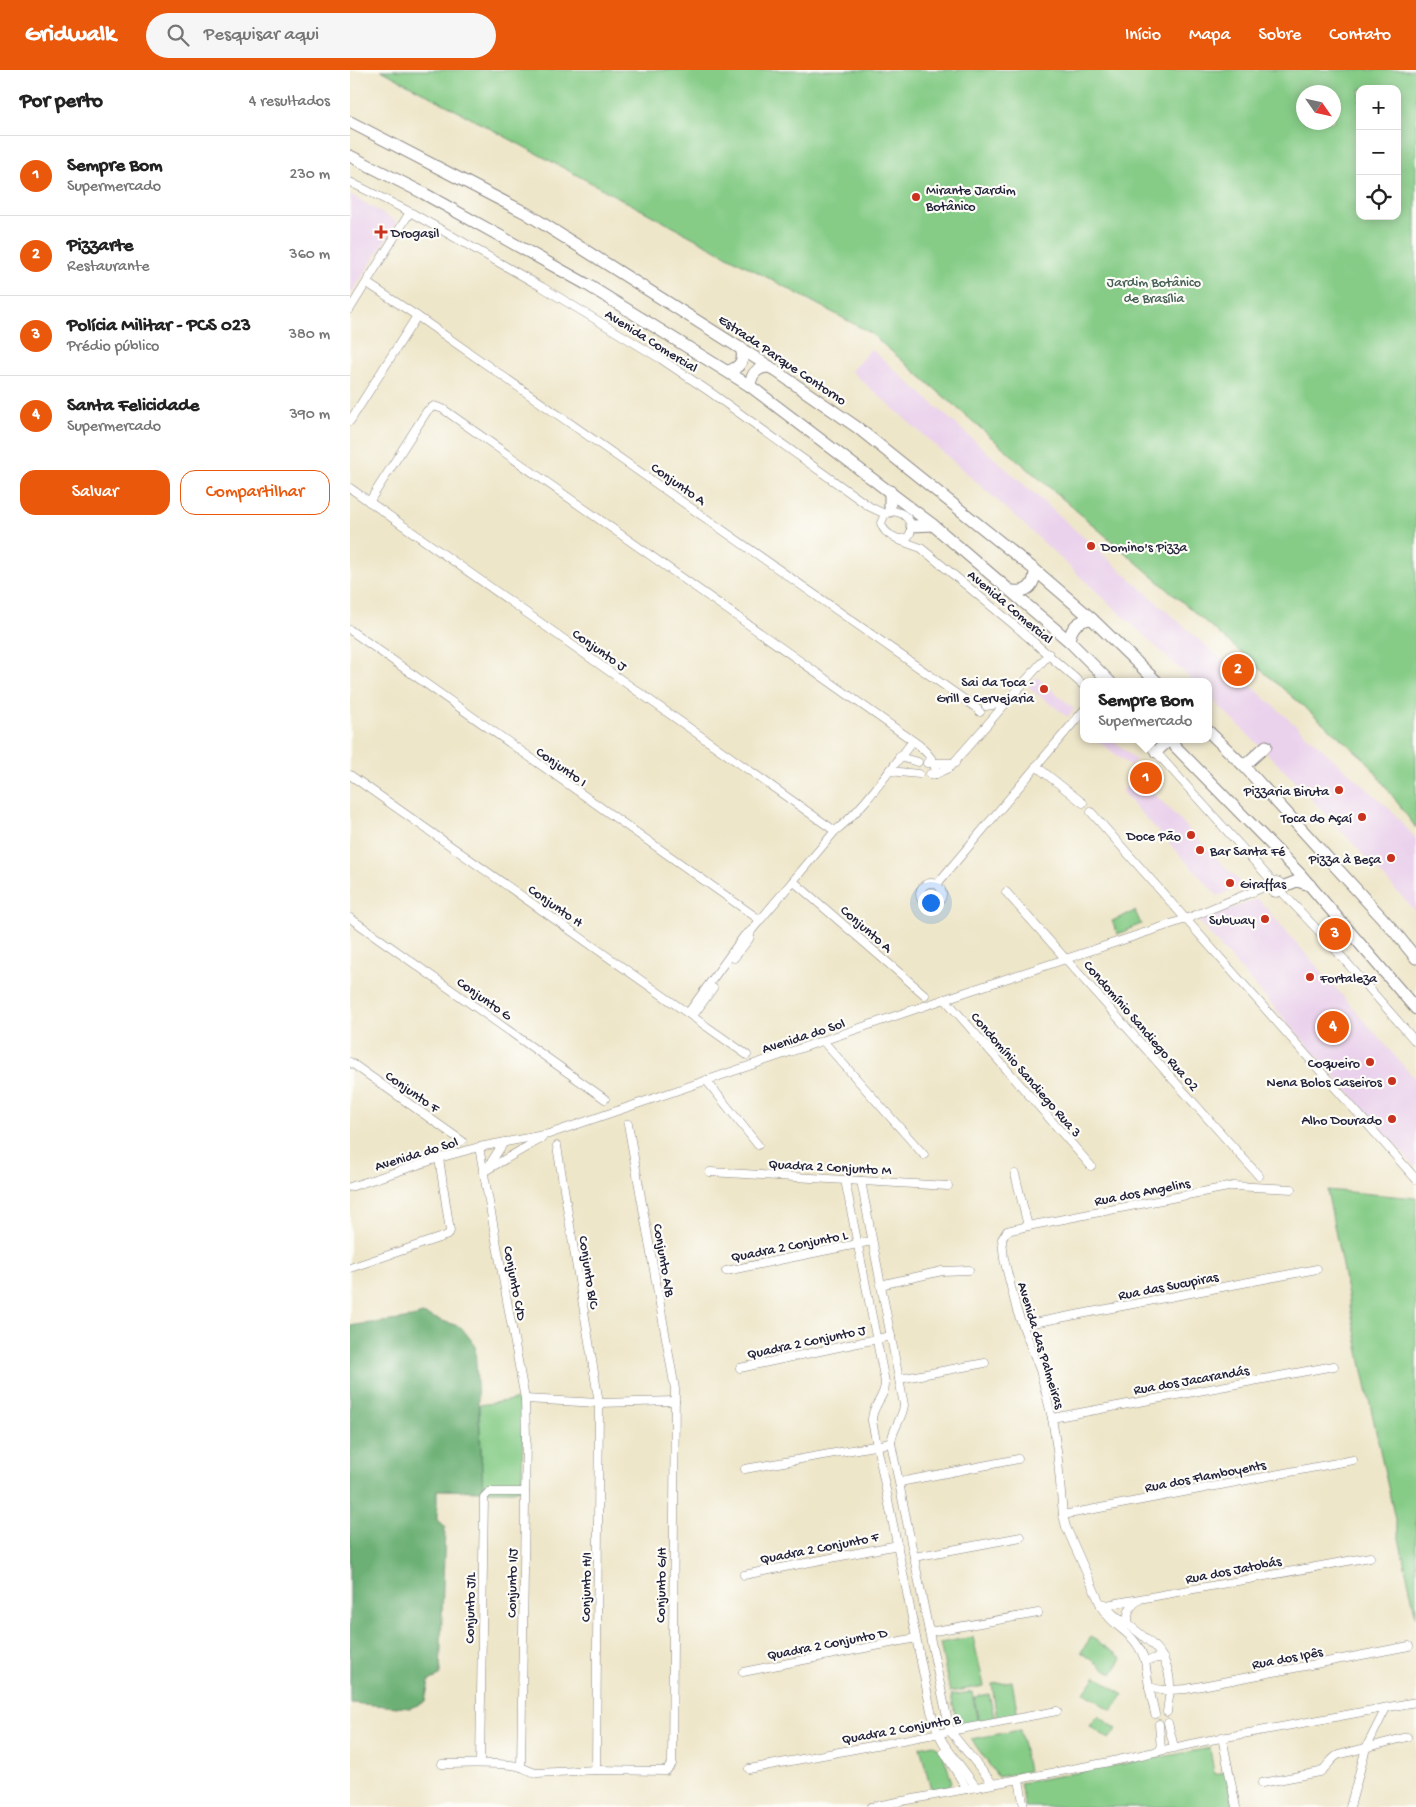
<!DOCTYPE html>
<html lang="pt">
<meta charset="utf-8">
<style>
body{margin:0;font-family:"Gochi Hand",sans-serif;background:#f6f6f6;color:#222}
.controls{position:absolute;right:15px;top:15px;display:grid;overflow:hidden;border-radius:10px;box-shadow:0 2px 12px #0003}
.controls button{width:45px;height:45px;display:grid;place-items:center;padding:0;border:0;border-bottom:1px solid #e0e0e0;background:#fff;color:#222;font:25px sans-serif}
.compass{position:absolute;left:946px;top:15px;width:45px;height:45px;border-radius:50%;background:#fff;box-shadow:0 2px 12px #0003;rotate:124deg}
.you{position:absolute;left:580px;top:832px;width:18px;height:18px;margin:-12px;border:4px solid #fff;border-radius:50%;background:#1a73e8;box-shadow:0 0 0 8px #1a73e833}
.badge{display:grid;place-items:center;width:32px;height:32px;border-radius:50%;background:#ea580c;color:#fff;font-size:16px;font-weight:700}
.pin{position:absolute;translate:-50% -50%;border:2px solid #fff;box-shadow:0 1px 5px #0006}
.popup{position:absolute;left:730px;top:608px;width:132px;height:65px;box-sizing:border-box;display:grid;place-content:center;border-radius:10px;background:#fff;filter:drop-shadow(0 1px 4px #0005);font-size:16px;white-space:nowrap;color:#767676}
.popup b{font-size:19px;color:#222}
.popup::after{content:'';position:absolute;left:50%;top:100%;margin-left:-10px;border:10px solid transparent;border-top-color:#fff}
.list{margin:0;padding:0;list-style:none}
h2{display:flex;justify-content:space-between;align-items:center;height:65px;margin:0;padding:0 20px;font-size:21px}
h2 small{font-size:16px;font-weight:400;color:#767676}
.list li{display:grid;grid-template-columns:32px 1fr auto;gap:15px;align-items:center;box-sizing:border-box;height:80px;padding:0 20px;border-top:1px solid #e0e0e0}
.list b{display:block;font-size:19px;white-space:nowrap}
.list p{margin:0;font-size:16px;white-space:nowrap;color:#767676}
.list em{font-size:16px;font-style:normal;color:#767676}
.actions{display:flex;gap:10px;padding:15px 20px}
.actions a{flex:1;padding:11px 0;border:1px solid #ea580c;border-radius:15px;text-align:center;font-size:18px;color:#ea580c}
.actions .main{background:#ea580c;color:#fff}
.icon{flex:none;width:28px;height:28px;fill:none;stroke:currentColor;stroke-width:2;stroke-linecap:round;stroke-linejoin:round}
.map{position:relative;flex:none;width:1066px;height:1737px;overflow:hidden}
header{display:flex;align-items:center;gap:30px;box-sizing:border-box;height:70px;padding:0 25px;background:#ea580c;color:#fff}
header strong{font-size:24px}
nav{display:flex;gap:28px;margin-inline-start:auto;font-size:18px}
.search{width:350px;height:45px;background:#f6f6f6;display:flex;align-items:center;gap:12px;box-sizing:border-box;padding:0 18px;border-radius:28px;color:#767676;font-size:19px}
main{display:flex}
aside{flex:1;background:#fff}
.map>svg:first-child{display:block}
.built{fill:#ead1ec}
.green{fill:#86cc87;stroke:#547761;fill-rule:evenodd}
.forest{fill:#6cb074;stroke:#476958}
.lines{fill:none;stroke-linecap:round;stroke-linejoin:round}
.minor-casing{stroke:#888482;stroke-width:9}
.highway-casing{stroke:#888482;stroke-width:13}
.minor{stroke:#fff;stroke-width:8}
.highway{stroke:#fff;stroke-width:11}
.poi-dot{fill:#c8321e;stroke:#fdfcf7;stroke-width:2}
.labels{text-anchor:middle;stroke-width:4.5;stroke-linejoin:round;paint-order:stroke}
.poi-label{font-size:14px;fill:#22223b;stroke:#fdfcf7;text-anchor:end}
.park-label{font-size:14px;fill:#455e56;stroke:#fdfcf7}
.street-label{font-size:14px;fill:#22223b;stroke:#fdfcf7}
</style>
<header>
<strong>Gridwalk</strong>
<div class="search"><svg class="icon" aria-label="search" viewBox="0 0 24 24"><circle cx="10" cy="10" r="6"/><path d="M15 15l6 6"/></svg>Pesquisar aqui</div>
<nav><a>Início</a><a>Mapa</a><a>Sobre</a><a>Contato</a></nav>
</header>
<main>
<aside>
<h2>Por perto<small>4 resultados</small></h2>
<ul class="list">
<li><span class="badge">1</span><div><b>Sempre Bom</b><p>Supermercado</p></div><em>230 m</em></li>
<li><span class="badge">2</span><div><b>Pizzarte</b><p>Restaurante</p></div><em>360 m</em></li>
<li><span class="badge">3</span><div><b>Polícia Militar - PCS 023</b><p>Prédio público</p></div><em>380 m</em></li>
<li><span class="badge">4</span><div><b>Santa Felicidade</b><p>Supermercado</p></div><em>390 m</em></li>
</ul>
<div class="actions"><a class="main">Salvar</a><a>Compartilhar</a></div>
</aside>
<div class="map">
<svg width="1066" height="1737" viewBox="0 0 1066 1737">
<rect width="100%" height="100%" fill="#fdfcf7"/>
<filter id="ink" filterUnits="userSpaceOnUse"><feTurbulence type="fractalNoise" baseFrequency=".02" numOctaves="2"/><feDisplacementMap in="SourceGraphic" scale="10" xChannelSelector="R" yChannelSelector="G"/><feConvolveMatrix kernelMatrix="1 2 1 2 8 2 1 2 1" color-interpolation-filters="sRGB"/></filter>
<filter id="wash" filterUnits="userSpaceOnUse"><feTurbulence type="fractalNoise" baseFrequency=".0096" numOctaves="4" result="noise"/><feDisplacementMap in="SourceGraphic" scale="20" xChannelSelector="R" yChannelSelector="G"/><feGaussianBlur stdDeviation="1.12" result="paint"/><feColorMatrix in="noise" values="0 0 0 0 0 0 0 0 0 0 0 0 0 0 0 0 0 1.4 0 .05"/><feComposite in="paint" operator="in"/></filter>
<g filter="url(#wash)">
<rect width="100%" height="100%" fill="#eee6c9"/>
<g class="built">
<polygon points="0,124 47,152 0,226"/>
<polygon points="521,279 1039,738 1066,769 1066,842 947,713 859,626 858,612 844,612 666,447 501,301"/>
<polygon points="687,607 724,639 718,647 678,617"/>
<polygon points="746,669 762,669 786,690 780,696"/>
<polygon points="788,707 893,815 868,826 771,721"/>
<polygon points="908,829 1066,1010 1066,1098 848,851"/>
</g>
<g class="green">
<path d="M31 0H1066V758L1017 691 519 262ZM1010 19H1047V146H1010ZM954 22H984V52H954Z"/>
<polygon points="785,841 791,854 768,864 762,851"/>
<polygon points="977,1120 1066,1128 1066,1547 1011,1292"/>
<polygon points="170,1329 173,1341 172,1419 163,1421 133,1421 129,1335"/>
<polygon points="623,1567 634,1616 600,1622 590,1573"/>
<polygon points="741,1567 772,1588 762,1604 731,1582"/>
<polygon points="746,1606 773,1625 762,1641 734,1623"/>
<polygon points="662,1611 668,1646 647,1650 642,1614"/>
<polygon points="622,1622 628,1654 608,1658 601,1625"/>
<polygon points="639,1624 645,1651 629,1653 624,1627"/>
<polygon points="748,1646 767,1659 759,1669 740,1656"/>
<polygon points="670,1660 678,1701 648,1707 621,1669"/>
<path d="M583 1674C595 1681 597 1699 602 1712L599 1716 581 1719 570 1677Z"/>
<polygon points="860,1678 864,1704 876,1702 883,1737 675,1737 670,1713"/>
</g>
<path class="forest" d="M72 1244 111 1257 125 1275 133 1421 87 1420V1450L95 1457 90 1606 79 1611 75 1632 60 1638 0 1633V1256C24 1251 49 1253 72 1244Z"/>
</g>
<g filter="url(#ink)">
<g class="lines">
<g class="minor-casing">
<g id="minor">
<polyline points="0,112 60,142 192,217 311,289 360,322 520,437 535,444"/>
<polyline points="17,213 67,246 625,637 630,642"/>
<polyline points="0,239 60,142"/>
<polyline points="0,351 67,246"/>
<polyline points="0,418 485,761"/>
<path d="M19 432 77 341 84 336 93 339 569 675C579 685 585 690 586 704"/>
<path d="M540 441C570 442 565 478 544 467 537 464 533 460 531 453L535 444Z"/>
<polyline points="549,470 571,478 663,554 734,616"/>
<polyline points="0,560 410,850"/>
<polyline points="636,636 655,633"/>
<polyline points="791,669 806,682 922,811"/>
<polyline points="549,687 568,692"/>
<polyline points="577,693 605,693"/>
<polyline points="686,696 733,733"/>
<polyline points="539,701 569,704"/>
<polyline points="580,704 586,704 599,698 699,584"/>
<polyline points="0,705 397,985"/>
<polyline points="741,742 1066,1109"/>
<circle cx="926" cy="817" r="6"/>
<polyline points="443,811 575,925"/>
<circle cx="581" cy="824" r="11"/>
<polyline points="587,814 734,640"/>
<polyline points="931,821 977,870 1066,972"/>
<polyline points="656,822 909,1106"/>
<polyline points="0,848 255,1029"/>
<polyline points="384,888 399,869 401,861"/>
<polyline points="595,929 741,1096"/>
<path d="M338 943 394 866 401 861 485 761C513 740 540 699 563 671"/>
<polyline points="343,946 363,918"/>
<polyline points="473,971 574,1085"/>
<polyline points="0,992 112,1071"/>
<polyline points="356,1010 408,1075"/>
<polyline points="207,1076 249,1333 246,1700"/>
<polyline points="129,1077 175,1329 176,1367 171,1697"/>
<polyline points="138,1097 154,1072"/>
<polyline points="133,1102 192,1068"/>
<polyline points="360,1102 598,1116"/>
<polyline points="665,1104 678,1156"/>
<path d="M495 1110 535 1312C536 1327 521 1336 522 1351L581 1641 588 1663 594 1674 626 1717"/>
<path d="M511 1111 554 1335C553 1348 542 1359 541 1373L579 1562 600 1661 643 1714"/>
<polyline points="0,1117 89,1088 129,1077 199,1064 595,929 836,849 919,815"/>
<polyline points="0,1198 98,1165 100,1161 89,1088"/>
<polyline points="376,1201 522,1171"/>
<polyline points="530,1215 592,1201 619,1200"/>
<polyline points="673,1255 967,1199"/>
<polyline points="390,1298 541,1266"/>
<polyline points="549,1309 635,1293"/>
<polyline points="175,1329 249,1333 325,1331"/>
<polyline points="702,1348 984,1296"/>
<polyline points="395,1399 541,1373"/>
<polyline points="550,1412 668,1389"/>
<polyline points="713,1445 1003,1390"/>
<polyline points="564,1487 671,1467"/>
<polyline points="394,1505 548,1475"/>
<path d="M789 1530C779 1536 776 1544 779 1555 804 1574 821 1587 820 1620H811L799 1617 795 1591 807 1588 814 1589"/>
<polyline points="755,1534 763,1544 779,1555"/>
<polyline points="751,1536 1020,1487"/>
<polyline points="579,1562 688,1543"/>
<path d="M795 1591C785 1561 768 1562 753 1540L716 1457 713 1445 707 1380 702 1348 690 1300 667 1241 654 1189 652 1169 657 1161 678 1156 883 1116 942 1119"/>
<polyline points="393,1602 566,1568"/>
<polyline points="799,1617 805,1644"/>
<polyline points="817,1642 820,1620 836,1619 1059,1576"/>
<polyline points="818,1653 824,1677"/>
<polyline points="809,1654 811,1680"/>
<polyline points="872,1667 886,1737"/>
<polyline points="594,1682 617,1719"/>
<polyline points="130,1693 134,1427 139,1422 175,1422"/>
<path d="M92 1694C117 1694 144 1692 168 1696 175 1698 180 1702 187 1703L246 1700 316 1701 322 1694 325 1319 278 1054"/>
<polyline points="399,1699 707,1641"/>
<polyline points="669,1710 674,1737"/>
<path d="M912 1713 970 1702C978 1697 980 1689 988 1685L1057 1667"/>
<polyline points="521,1737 759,1692 855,1671 1066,1632"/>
<polyline points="1000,1737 1016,1678 1036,1638"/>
</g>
</g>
<g class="highway-casing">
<g id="highway">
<polyline points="0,52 176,143 420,297 508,358 685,500 742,549 807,612"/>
<polyline points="0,86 73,123 236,214 400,316 583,455 719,571 760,612"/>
<path d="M378 301C390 298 395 290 391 278"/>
<path d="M400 316C401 304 407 297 420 297"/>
<polyline points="540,441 540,421"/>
<polyline points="562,456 583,455"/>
<path d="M663 521C678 523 685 515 685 500"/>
<path d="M719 571C721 557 728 550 742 549"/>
<polyline points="858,661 894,696 1044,861 1066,888"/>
<polyline points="818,669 950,804 1066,939"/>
<polyline points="806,682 819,670"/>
<polyline points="894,696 916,676"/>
<polyline points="932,817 947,811 960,815"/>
</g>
</g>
<use href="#minor" class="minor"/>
<use href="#highway" class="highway"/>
</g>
</g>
<g class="poi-dot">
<circle cx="566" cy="127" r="5"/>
<path d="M28.5 154.5h5v5h5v5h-5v5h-5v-5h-5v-5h5z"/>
<circle cx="741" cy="476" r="5"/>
<circle cx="694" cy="619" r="5"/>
<circle cx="989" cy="720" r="5"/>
<circle cx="1012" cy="747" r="5"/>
<circle cx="841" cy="765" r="5"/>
<circle cx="850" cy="780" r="5"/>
<circle cx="1041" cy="788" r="5"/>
<circle cx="880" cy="813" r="5"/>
<circle cx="915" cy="849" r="5"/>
<circle cx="960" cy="907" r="5"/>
<circle cx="1020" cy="992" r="5"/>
<circle cx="1042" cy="1011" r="5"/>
<circle cx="1042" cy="1049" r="5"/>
</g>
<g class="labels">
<g class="poi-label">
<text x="576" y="124" text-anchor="start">Mirante Jardim<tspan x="576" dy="16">Botânico</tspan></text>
<text x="41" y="167" text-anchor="start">Drogasil</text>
<text x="751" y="481" text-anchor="start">Domino's Pizza</text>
<text x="684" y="616">Sai da Toca -<tspan x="684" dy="16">Grill e Cervejaria</tspan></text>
<text x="979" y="725">Pizzaria Biruta</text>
<text x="1002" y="752">Toca do Açaí</text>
<text x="831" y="770">Doce Pão</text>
<text x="860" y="785" text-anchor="start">Bar Santa Fé</text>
<text x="1031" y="793">Pizza à Beça</text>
<text x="890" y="818" text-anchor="start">Giraffas</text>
<text x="905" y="854">Subway</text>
<text x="970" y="912" text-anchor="start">Fortaleza</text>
<text x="1010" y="997">Coqueiro</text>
<text x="1032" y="1016">Nena Bolos Caseiros</text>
<text x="1032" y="1054">Alho Dourado</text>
</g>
<g class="park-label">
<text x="804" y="216">Jardim Botânico<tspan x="804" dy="16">de Brasília</tspan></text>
</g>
<g class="street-label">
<text transform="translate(302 270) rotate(32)" y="5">Avenida Comercial</text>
<text transform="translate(433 289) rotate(34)" y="5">Estrada Parque Contorno</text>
<text transform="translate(329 413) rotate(35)" y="5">Conjunto A</text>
<text transform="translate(661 536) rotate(40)" y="5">Avenida Comercial</text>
<text transform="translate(250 579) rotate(35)" y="5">Conjunto J</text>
<text transform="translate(212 696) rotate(35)" y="5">Conjunto I</text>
<text transform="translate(206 835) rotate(35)" y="5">Conjunto H</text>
<text transform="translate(517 858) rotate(41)" y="5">Conjunto A</text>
<text transform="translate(135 928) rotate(35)" y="5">Conjunto G</text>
<text transform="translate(792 955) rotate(49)" y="5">Condomínio Sandiego Rua 02</text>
<text transform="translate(453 965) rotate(-18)" y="5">Avenida do Sol</text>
<text transform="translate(677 1004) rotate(49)" y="5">Condomínio Sandiego Rua 3</text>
<text transform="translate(63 1021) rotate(35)" y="5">Conjunto F</text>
<text transform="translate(66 1083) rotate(-17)" y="5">Avenida do Sol</text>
<text transform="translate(480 1096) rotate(3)" y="5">Quadra 2 Conjunto M</text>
<text transform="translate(792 1121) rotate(-11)" y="5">Rua dos Angelins</text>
<text transform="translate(439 1175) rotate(-11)" y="5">Quadra 2 Conjunto L</text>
<text transform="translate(315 1190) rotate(80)" y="5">Conjunto A/B</text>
<text transform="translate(240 1202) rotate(81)" y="5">Conjunto B/C</text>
<text transform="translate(166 1213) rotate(79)" y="5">Conjunto C/D</text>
<text transform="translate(818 1215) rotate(-11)" y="5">Rua das Sucupiras</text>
<text transform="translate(456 1271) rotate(-12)" y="5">Quadra 2 Conjunto J</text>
<text transform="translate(692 1275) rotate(73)" y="5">Avenida das Palmeiras</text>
<text transform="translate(841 1309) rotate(-10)" y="5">Rua dos Jacarandás</text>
<text transform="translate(855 1405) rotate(-11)" y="5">Rua dos Flamboyents</text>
<text transform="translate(469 1477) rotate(-11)" y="5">Quadra 2 Conjunto F</text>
<text transform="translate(883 1499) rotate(-11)" y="5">Rua dos Jatobás</text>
<text transform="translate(161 1513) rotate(-89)" y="5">Conjunto I/J</text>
<text transform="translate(310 1515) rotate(-89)" y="5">Conjunto G/H</text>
<text transform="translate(235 1517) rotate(-89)" y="5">Conjunto H/I</text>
<text transform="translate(119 1538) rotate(-89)" y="5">Conjunto J/L</text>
<text transform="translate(477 1573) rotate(-11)" y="5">Quadra 2 Conjunto D</text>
<text transform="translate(937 1587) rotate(-11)" y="5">Rua dos Ipês</text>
<text transform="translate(551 1658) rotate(-10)" y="5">Quadra 2 Conjunto B</text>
</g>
</g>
</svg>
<div class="controls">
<button>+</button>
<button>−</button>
<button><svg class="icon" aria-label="locate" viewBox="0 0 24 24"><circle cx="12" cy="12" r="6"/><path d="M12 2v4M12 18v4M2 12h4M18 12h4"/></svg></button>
</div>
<svg class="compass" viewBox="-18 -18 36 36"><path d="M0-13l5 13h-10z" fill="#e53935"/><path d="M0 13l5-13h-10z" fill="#767676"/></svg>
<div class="you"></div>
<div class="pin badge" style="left:796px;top:708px">1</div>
<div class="popup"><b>Sempre Bom</b>Supermercado</div>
<div class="pin badge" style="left:888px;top:600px">2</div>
<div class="pin badge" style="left:985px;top:864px">3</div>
<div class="pin badge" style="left:983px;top:957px">4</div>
</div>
</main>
